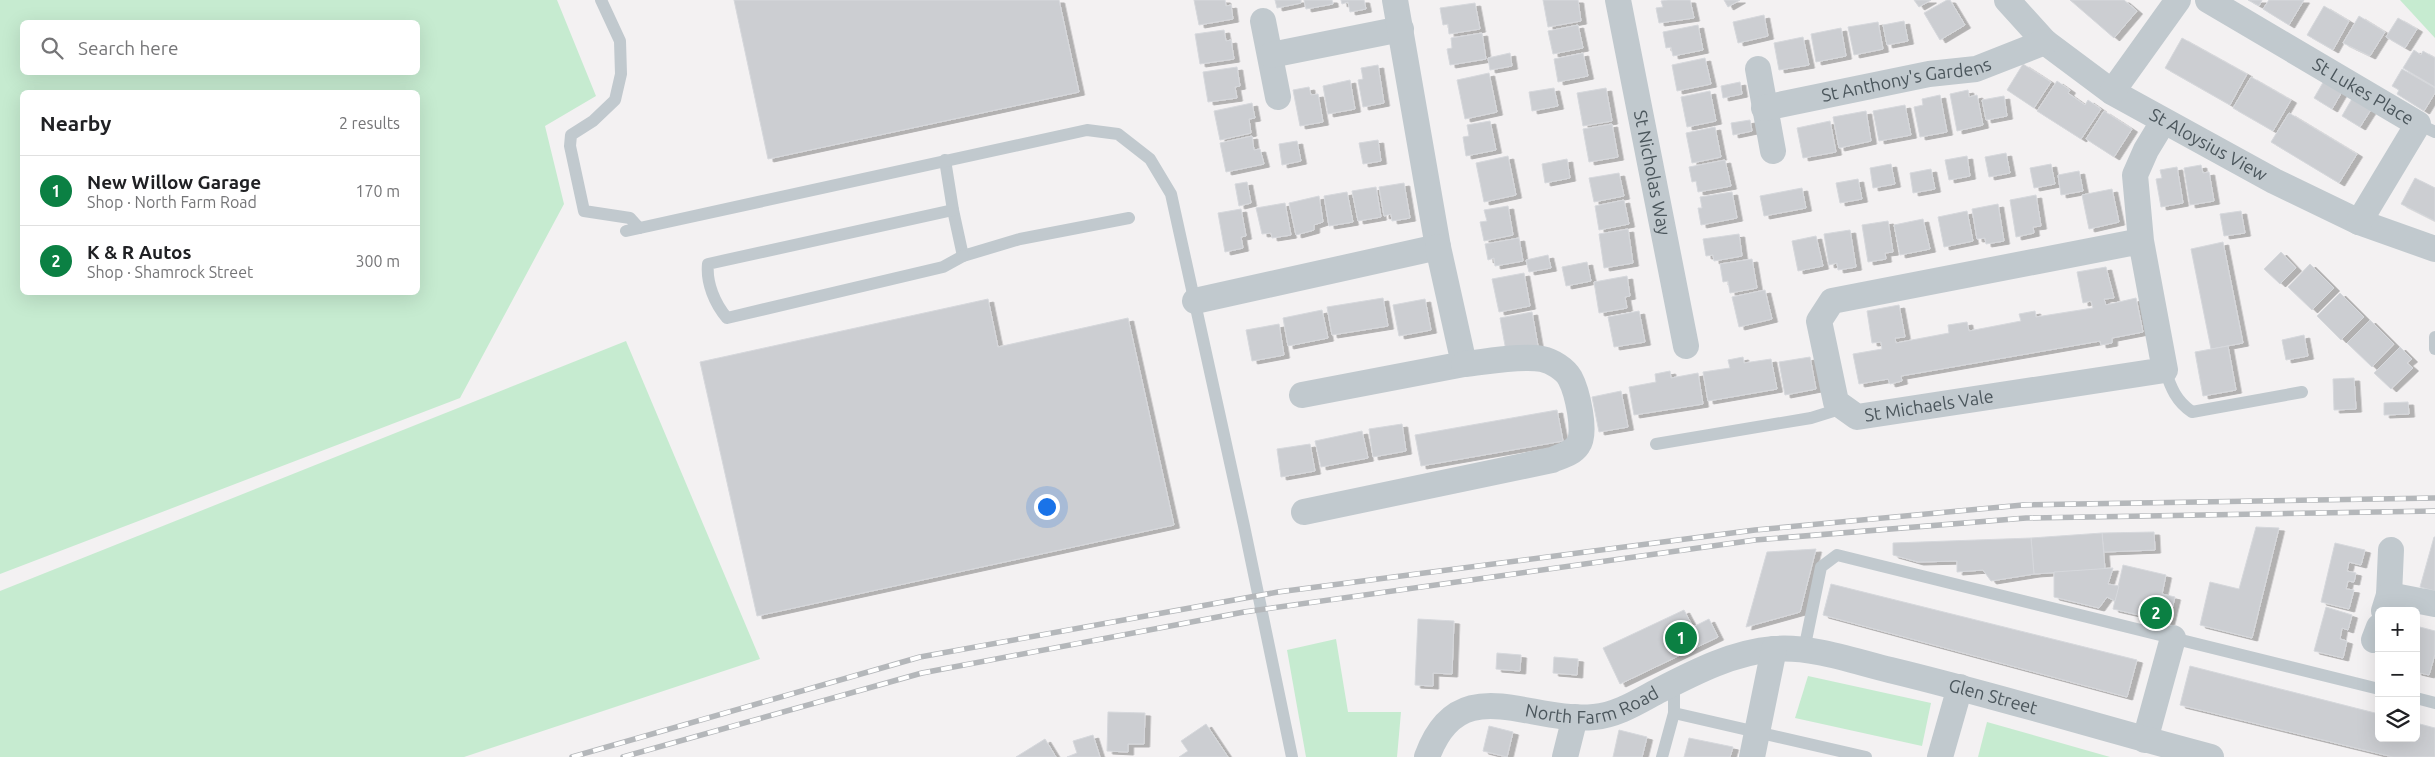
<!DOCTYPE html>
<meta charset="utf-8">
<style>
body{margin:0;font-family:Ubuntu,sans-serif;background:#f6f6f6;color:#202124}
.controls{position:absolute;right:15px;bottom:15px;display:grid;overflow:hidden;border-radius:8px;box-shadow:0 5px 20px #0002}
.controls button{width:45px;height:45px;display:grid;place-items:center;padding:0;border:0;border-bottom:1px solid #e0e0e0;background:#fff;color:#202124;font:25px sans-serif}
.you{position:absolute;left:1046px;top:506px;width:18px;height:18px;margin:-12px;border:4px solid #fff;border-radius:50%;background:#1a73e8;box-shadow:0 0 0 8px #1a73e833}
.badge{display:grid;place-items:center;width:32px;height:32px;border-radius:50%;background:#0b8043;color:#fff;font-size:16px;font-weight:700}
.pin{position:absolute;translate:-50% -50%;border:2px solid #fff;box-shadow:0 1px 5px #0006}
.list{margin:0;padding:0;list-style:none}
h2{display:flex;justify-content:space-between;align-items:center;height:65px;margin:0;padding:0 20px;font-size:21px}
h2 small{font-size:16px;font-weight:400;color:#757577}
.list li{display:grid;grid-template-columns:32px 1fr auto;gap:15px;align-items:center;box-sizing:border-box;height:70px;padding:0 20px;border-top:1px solid #e0e0e0}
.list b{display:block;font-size:19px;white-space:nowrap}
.list p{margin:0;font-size:16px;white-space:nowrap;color:#757577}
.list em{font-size:16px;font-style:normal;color:#757577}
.icon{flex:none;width:28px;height:28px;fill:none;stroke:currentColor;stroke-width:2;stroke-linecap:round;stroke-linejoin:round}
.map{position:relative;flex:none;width:2435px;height:757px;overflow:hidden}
.search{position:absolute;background:#fff;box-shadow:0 5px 20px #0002;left:20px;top:20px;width:400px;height:55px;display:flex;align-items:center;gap:12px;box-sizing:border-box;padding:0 18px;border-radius:8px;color:#757577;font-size:19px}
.panel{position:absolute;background:#fff;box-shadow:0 5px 20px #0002;left:20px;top:90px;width:400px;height:205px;border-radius:8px}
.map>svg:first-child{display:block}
.green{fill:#c6ebd0;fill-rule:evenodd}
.building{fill:#ccced2;stroke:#d6d8dc;filter:url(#shadow)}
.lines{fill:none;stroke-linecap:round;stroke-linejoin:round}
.lane{stroke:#c1c9ce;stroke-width:12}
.street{stroke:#c1c9ce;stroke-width:26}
.rail-casing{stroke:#b4b7ba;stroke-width:5.5}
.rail{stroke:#fff;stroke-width:4;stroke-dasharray:11;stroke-linecap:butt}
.labels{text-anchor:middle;stroke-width:4.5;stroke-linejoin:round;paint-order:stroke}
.street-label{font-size:18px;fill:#4b565c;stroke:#fff}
</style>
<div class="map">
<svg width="2435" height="757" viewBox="0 0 2435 757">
<defs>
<filter id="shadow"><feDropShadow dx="5.5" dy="3" stdDeviation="0" flood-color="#0004"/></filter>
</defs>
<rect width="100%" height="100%" fill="#f3f1f2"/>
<g class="green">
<path d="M0 0H557L596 96 545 126 564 204 460 398 0 574ZM22 22H418V72H22ZM22 92H418V292H22Z"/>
<polygon points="2400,0 2435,0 2435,38"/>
<polygon points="626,341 760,659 464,757 0,757 0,591"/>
<polygon points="1336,639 1348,712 1401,712 1397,757 1306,757 1287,650"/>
<polygon points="1808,676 1931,703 1922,746 1795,718"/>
<polygon points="1987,722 2110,757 1978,757"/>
</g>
<g class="building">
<polygon points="734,0 1059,0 1079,92 768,159"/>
<polygon points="1194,0 1225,0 1226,6 1231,5 1233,19 1199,25"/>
<polygon points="1275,0 1301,0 1301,3 1277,8"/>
<polygon points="1304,0 1332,0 1333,4 1306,9"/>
<polygon points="1341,0 1364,0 1366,9 1350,12 1348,2 1342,4"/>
<polygon points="1543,0 1578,0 1581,21 1548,27"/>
<polygon points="1668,0 1690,0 1694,18 1659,23 1656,8 1663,7 1661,1"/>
<polygon points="1724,0 1740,0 1728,7"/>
<polygon points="1914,0 1931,0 1919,7"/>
<polygon points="1947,0 1950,0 1965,25 1940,40 1924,13"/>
<polygon points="2070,0 2124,0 2137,11 2114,38"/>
<polygon points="2248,0 2262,0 2259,6"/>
<polygon points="2269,0 2304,0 2289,25 2263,9"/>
<polygon points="1475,3 1480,29 1449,34 1448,24 1443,25 1440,8"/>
<polygon points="2324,6 2349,21 2333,50 2307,35"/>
<polygon points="1764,15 1768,36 1738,43 1733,22"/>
<polygon points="2359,16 2385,32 2370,56 2343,43"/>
<polygon points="2398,18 2417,29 2405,48 2386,37"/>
<polygon points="1904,21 1908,41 1887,45 1883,25"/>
<polygon points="1878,22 1883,49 1854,55 1848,27"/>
<polygon points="1578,25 1583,48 1553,54 1548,31"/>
<polygon points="1698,25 1703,50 1673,56 1671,47 1666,48 1663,32"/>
<polygon points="1841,28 1846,56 1816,62 1811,34"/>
<polygon points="1224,30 1226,41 1231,40 1234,59 1200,64 1195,34"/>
<polygon points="1482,33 1486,59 1450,65 1447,49 1452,48 1451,38"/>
<polygon points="1803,37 1809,65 1779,70 1774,43"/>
<polygon points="2182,38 2247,74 2230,105 2165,68"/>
<polygon points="2414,50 2421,55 2423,51 2435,58 2435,87 2403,68"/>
<polygon points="1510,53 1512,66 1490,70 1488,58"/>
<polygon points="1583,53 1588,76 1558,82 1554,59"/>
<polygon points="1705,58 1711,84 1677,91 1672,65"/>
<polygon points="2023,64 2051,82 2034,108 2007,90"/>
<polygon points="1378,65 1384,103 1363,107 1358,80 1363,79 1361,68"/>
<polygon points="1237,67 1240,86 1235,87 1237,98 1208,102 1203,72"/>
<polygon points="2402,69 2435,88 2435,93 2424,111 2397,94 2399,90 2392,86"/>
<polygon points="1489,73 1497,112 1465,119 1457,80"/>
<polygon points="2251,77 2291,100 2273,131 2233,108"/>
<polygon points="2325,79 2343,90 2332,109 2314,98"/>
<polygon points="1350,80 1355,109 1328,114 1323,86"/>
<polygon points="2057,81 2070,90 2068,93 2085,105 2088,100 2101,109 2081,139 2037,111"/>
<polygon points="1740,82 1742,94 1723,98 1721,86"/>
<polygon points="1309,87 1311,95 1318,94 1323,122 1300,126 1293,90"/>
<polygon points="1554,88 1558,106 1532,111 1529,92"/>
<polygon points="1606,88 1612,121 1583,126 1577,93"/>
<polygon points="1968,90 1969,97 1977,95 1983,125 1957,131 1950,94"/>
<polygon points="1710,91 1716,121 1687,127 1681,97"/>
<polygon points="1940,95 1947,132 1920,137 1914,107 1923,105 1922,99"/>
<polygon points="2004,96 2007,116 1986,120 1982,100"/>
<polygon points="2353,97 2372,108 2360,127 2342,116"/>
<polygon points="1252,103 1255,118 1249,119 1251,133 1220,140 1214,111"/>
<polygon points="1905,105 1911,135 1879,141 1873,111"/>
<polygon points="1866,111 1871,141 1839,148 1833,117"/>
<polygon points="2104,111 2132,129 2114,157 2086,139"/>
<polygon points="2289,113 2357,154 2339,183 2271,142"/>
<polygon points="1750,120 1752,131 1733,135 1731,123"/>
<polygon points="1490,121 1496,150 1466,156 1463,137 1469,136 1467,125"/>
<polygon points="1830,121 1836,152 1803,158 1797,128"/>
<polygon points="1612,124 1618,157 1589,162 1583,129"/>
<polygon points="1715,127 1721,157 1692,163 1686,133"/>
<polygon points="1252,136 1254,150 1260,149 1264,164 1226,172 1220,143"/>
<polygon points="1378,140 1381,161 1363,164 1359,143"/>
<polygon points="1297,141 1301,161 1282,165 1279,144"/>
<polygon points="2006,153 2010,173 1989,177 1985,157"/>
<polygon points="1508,156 1516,195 1484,202 1476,163"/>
<polygon points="1967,156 1970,176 1949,180 1945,160"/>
<polygon points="1567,159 1570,178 1545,183 1542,164"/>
<polygon points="1725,160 1731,186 1698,192 1696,181 1692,182 1689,167"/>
<polygon points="1891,164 1895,184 1873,188 1870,168"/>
<polygon points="2051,164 2055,184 2034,188 2030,168"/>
<polygon points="2201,165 2203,173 2209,172 2214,201 2190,205 2184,168"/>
<polygon points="2177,167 2183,203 2161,207 2156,179 2162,178 2160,170"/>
<polygon points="1931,169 1935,189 1913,193 1910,173"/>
<polygon points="2079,171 2083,191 2061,195 2058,175"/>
<polygon points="1619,173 1624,196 1594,202 1589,178"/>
<polygon points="2415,178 2435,188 2435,221 2401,204"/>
<polygon points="1858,179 1862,199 1840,203 1836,183"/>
<polygon points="1247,182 1251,203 1239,206 1235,184"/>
<polygon points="1404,183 1410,218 1392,221 1391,214 1384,216 1379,187"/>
<polygon points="1376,187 1381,217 1358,221 1352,191"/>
<polygon points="1802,188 1806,208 1764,216 1760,196"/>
<polygon points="2112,189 2119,222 2089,229 2082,195"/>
<polygon points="1347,192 1353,222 1329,226 1324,196"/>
<polygon points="1732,192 1737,218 1701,225 1698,208 1702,208 1700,197"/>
<polygon points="2036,195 2041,226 2033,227 2034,233 2016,237 2010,200"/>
<polygon points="1319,196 1323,222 1314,225 1314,230 1296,235 1289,203"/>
<polygon points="1624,200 1629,224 1599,230 1595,206"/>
<polygon points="1285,203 1291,235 1272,238 1271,233 1262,234 1256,208"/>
<polygon points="1998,204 2004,241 1986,244 1985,238 1977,239 1972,209"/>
<polygon points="1508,206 1513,235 1484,241 1480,222 1487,221 1484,210"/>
<polygon points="1241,209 1246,236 1241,237 1243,248 1225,252 1218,213"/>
<polygon points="1967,211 1973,241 1944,247 1938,217"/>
<polygon points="2241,211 2245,233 2224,236 2220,214"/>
<polygon points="1923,219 1930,249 1900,255 1894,225"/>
<polygon points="1888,221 1893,252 1885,253 1886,259 1868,262 1862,225"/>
<polygon points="1628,229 1633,263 1604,268 1599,234"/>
<polygon points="1850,230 1856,267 1838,270 1837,263 1829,265 1824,234"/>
<polygon points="1739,234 1742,256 1714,261 1713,255 1706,256 1703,239"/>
<polygon points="1816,236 1823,266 1798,271 1792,241"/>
<polygon points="1519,238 1523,261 1495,266 1494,258 1488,260 1485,244"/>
<polygon points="2223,242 2243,343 2211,349 2191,249"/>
<polygon points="2281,252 2296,268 2280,284 2264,269"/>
<polygon points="1548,255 1551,268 1529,272 1526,260"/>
<polygon points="1752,259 1757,288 1730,293 1728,281 1723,282 1720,264"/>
<polygon points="1587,262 1591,281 1566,286 1562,267"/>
<polygon points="2310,264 2334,288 2312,310 2288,287"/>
<polygon points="2106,267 2114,298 2104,299 2106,305 2136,298 2143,332 2112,338 2112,343 2101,345 2100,341 1901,376 1902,381 1890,384 1888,379 1859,384 1853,354 1882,349 1881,342 1872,343 1867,311 1899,305 1905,337 1895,338 1896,343 1949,333 1948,325 1967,322 1969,331 2021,321 2019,314 2035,311 2036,317 2093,308 2091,301 2083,303 2077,272"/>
<polygon points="1524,273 1530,306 1499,312 1492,279"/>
<polygon points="1627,276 1630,296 1625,297 1627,308 1599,313 1594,282"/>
<polygon points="1765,290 1772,319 1739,327 1732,297"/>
<polygon points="2340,293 2364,317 2341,340 2317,316"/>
<polygon points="1383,298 1388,326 1332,335 1327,307"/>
<polygon points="988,299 998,347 1128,318 1174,525 757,616 700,362"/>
<polygon points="1425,299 1431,330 1399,336 1393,305"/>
<polygon points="1322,310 1328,338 1288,346 1283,318"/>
<polygon points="1639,311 1645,342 1614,347 1608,317"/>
<polygon points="1532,312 1538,346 1506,351 1500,318"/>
<polygon points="2370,320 2394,344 2372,367 2347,343"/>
<polygon points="1279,324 1284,355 1252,361 1246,330"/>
<polygon points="2304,335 2308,356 2286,360 2282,340"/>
<polygon points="2228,346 2236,390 2203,396 2195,352"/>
<polygon points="2400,347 2412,359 2407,363 2413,368 2391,389 2374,373"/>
<polygon points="1743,357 1744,363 1771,359 1777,389 1708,401 1703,372 1730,368 1728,360"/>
<polygon points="1810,357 1816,389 1785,395 1779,362"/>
<polygon points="1670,371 1671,378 1698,373 1703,404 1634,415 1629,387 1656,382 1655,374"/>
<polygon points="2354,378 2356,409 2334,410 2333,379"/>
<polygon points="1621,391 1628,427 1599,432 1592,397"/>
<polygon points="2408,402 2409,414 2384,415 2384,403"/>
<polygon points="1557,410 1563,441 1421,466 1415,435"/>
<polygon points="1402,424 1406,451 1373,457 1369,429"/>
<polygon points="1362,431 1368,458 1321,467 1315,441"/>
<polygon points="1310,444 1315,471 1281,477 1277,449"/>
<polygon points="2256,527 2279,528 2252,638 2200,625 2210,582 2239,589"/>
<polygon points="2154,532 2155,550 2104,552 2102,533"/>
<polygon points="2102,533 2105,569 2034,574 2031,538"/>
<polygon points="2434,537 2435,537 2435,591 2420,587"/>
<polygon points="2031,538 2034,574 1991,581 1983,570 1957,572 1957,561 1918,562 1893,555 1893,543"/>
<polygon points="2335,543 2365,550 2361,565 2349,562 2347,571 2356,573 2354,582 2348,581 2346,589 2354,590 2349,609 2321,602"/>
<polygon points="1816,549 1800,612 1746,627 1767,552"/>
<polygon points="2123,565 2166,575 2162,594 2175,597 2169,622 2113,609"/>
<polygon points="2113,568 2108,584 2119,586 2115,601 2107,597 2099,608 2054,597 2054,572"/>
<polygon points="1831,584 2137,660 2127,697 1823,615"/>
<polygon points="2326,607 2352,615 2348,630 2342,628 2340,639 2347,641 2343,658 2314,651"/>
<polygon points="1684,610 1693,627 1709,619 1718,637 1620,684 1603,648"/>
<polygon points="1418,619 1454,621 1452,674 1433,673 1433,686 1415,685"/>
<polygon points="2416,626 2435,631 2435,654 2429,675 2416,672"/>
<polygon points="1497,653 1521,655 1520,671 1496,669"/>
<polygon points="1554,657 1578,659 1577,675 1553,673"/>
<polygon points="2190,666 2379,714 2379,738 2416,738 2416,723 2435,728 2435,757 2393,757 2180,705"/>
<polygon points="1108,712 1145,713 1144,744 1128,744 1128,752 1107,751"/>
<polygon points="1206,724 1228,757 1179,757 1188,751 1181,741"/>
<polygon points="1489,726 1513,732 1507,757 1483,751"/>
<polygon points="1619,730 1647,737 1642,757 1613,757"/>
<polygon points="1093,735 1100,757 1067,757 1077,753 1073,741"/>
<polygon points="1689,738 1733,747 1730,757 1684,757"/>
<polygon points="1045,739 1056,757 1016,757"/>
</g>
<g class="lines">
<g class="lane">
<polyline points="601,0 620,41 621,74 615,100 593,121 571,135 570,146 584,211 630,218 639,228"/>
<polyline points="2418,124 2435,132"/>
<polyline points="945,160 953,210 963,256 1020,239 1129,218"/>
<path d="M953 210 708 264C706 283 715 304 727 318L943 267 963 256"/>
<polyline points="626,231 1087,130 1118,134 1150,159 1171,194 1244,526 1292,757"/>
<polyline points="2435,337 2435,349"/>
<path d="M2165 370C2171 388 2176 401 2192 412L2302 392"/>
<polyline points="1656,444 1811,418 1843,408"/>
<polyline points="1804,650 1821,567 1837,555 2379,689"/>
<polyline points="2416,698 2435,703"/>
<polyline points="1674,713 1866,757"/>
<polyline points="1662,757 1674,713 1674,683"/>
</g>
<g class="street">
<path id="s1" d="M1618 0 1686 346"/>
<path id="s2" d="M2007 0 2045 42 2112 92 2274 181 2359 222 2435 249"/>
<path id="s3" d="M2208 0 2418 124 2359 222"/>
<polyline points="1263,21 1278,97"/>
<polyline points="1271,55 1401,29"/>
<polyline points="1758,69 1773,151"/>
<polyline points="2112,92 2178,0"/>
<path id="s4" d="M1764 108 1929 74 1976 69 2045 42"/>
<path id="s5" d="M2141 241 1832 301 1819 321 1836 402 1857 417 2165 370 2141 241 2135 175 2146 150 2163 122"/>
<polyline points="1195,301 1438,247 1395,0"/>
<polyline points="1302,395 1464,364 1438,247"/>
<path d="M1304 512 1552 460C1561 456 1572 454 1578 445 1587 433 1577 391 1570 378 1565 369 1552 361 1542 359 1522 355 1485 362 1464 364"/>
<polyline points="2389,595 2391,550"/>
<polyline points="2384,611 2389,595 2435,604"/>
<polyline points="2374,640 2379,627"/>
<polyline points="2145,740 2173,638"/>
<path id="s6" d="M1427 757C1459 668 1529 724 1594 717 1618 715 1639 701 1660 690 1695 672 1734 652 1774 649 1812 646 1853 661 1890 670 1998 696 2104 729 2211 757"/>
<polyline points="1565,757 1575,717"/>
<polyline points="1752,757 1774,649"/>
<polyline points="1940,757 1960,687"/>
</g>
<g class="rail-casing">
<g id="rail">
<polyline points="572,757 920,657 1278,592 1755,530 2023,505 2435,498"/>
<polyline points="623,757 922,673 1244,612 1755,540 2026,518 2435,511"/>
</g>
</g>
<use href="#rail" class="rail"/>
</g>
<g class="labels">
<g class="street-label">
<text dy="6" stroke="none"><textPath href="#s4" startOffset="145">St Anthony's Gardens</textPath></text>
<text dy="6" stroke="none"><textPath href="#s3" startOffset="180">St Lukes Place</textPath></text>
<text dy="6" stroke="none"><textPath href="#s2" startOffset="250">St Aloysius View</textPath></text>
<text dy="6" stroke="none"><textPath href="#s1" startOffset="176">St Nicholas Way</textPath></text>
<text dy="6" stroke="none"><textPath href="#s5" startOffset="520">St Michaels Vale</textPath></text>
<text dy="6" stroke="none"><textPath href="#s6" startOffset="611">Glen Street</textPath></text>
<text dy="6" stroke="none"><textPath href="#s6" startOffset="192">North Farm Road</textPath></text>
</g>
</g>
</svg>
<div class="controls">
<button>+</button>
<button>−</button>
<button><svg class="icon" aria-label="layers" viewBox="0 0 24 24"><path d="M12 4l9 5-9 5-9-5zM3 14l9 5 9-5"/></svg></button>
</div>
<div class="you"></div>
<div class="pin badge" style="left:1681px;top:638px">1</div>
<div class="pin badge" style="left:2156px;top:613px">2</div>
<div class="search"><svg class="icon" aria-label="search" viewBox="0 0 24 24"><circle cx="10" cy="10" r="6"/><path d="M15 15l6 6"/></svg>Search here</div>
<section class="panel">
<h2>Nearby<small>2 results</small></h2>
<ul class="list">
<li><span class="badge">1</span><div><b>New Willow Garage</b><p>Shop · North Farm Road</p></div><em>170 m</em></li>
<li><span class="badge">2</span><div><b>K &amp; R Autos</b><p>Shop · Shamrock Street</p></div><em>300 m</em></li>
</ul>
</section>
</div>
